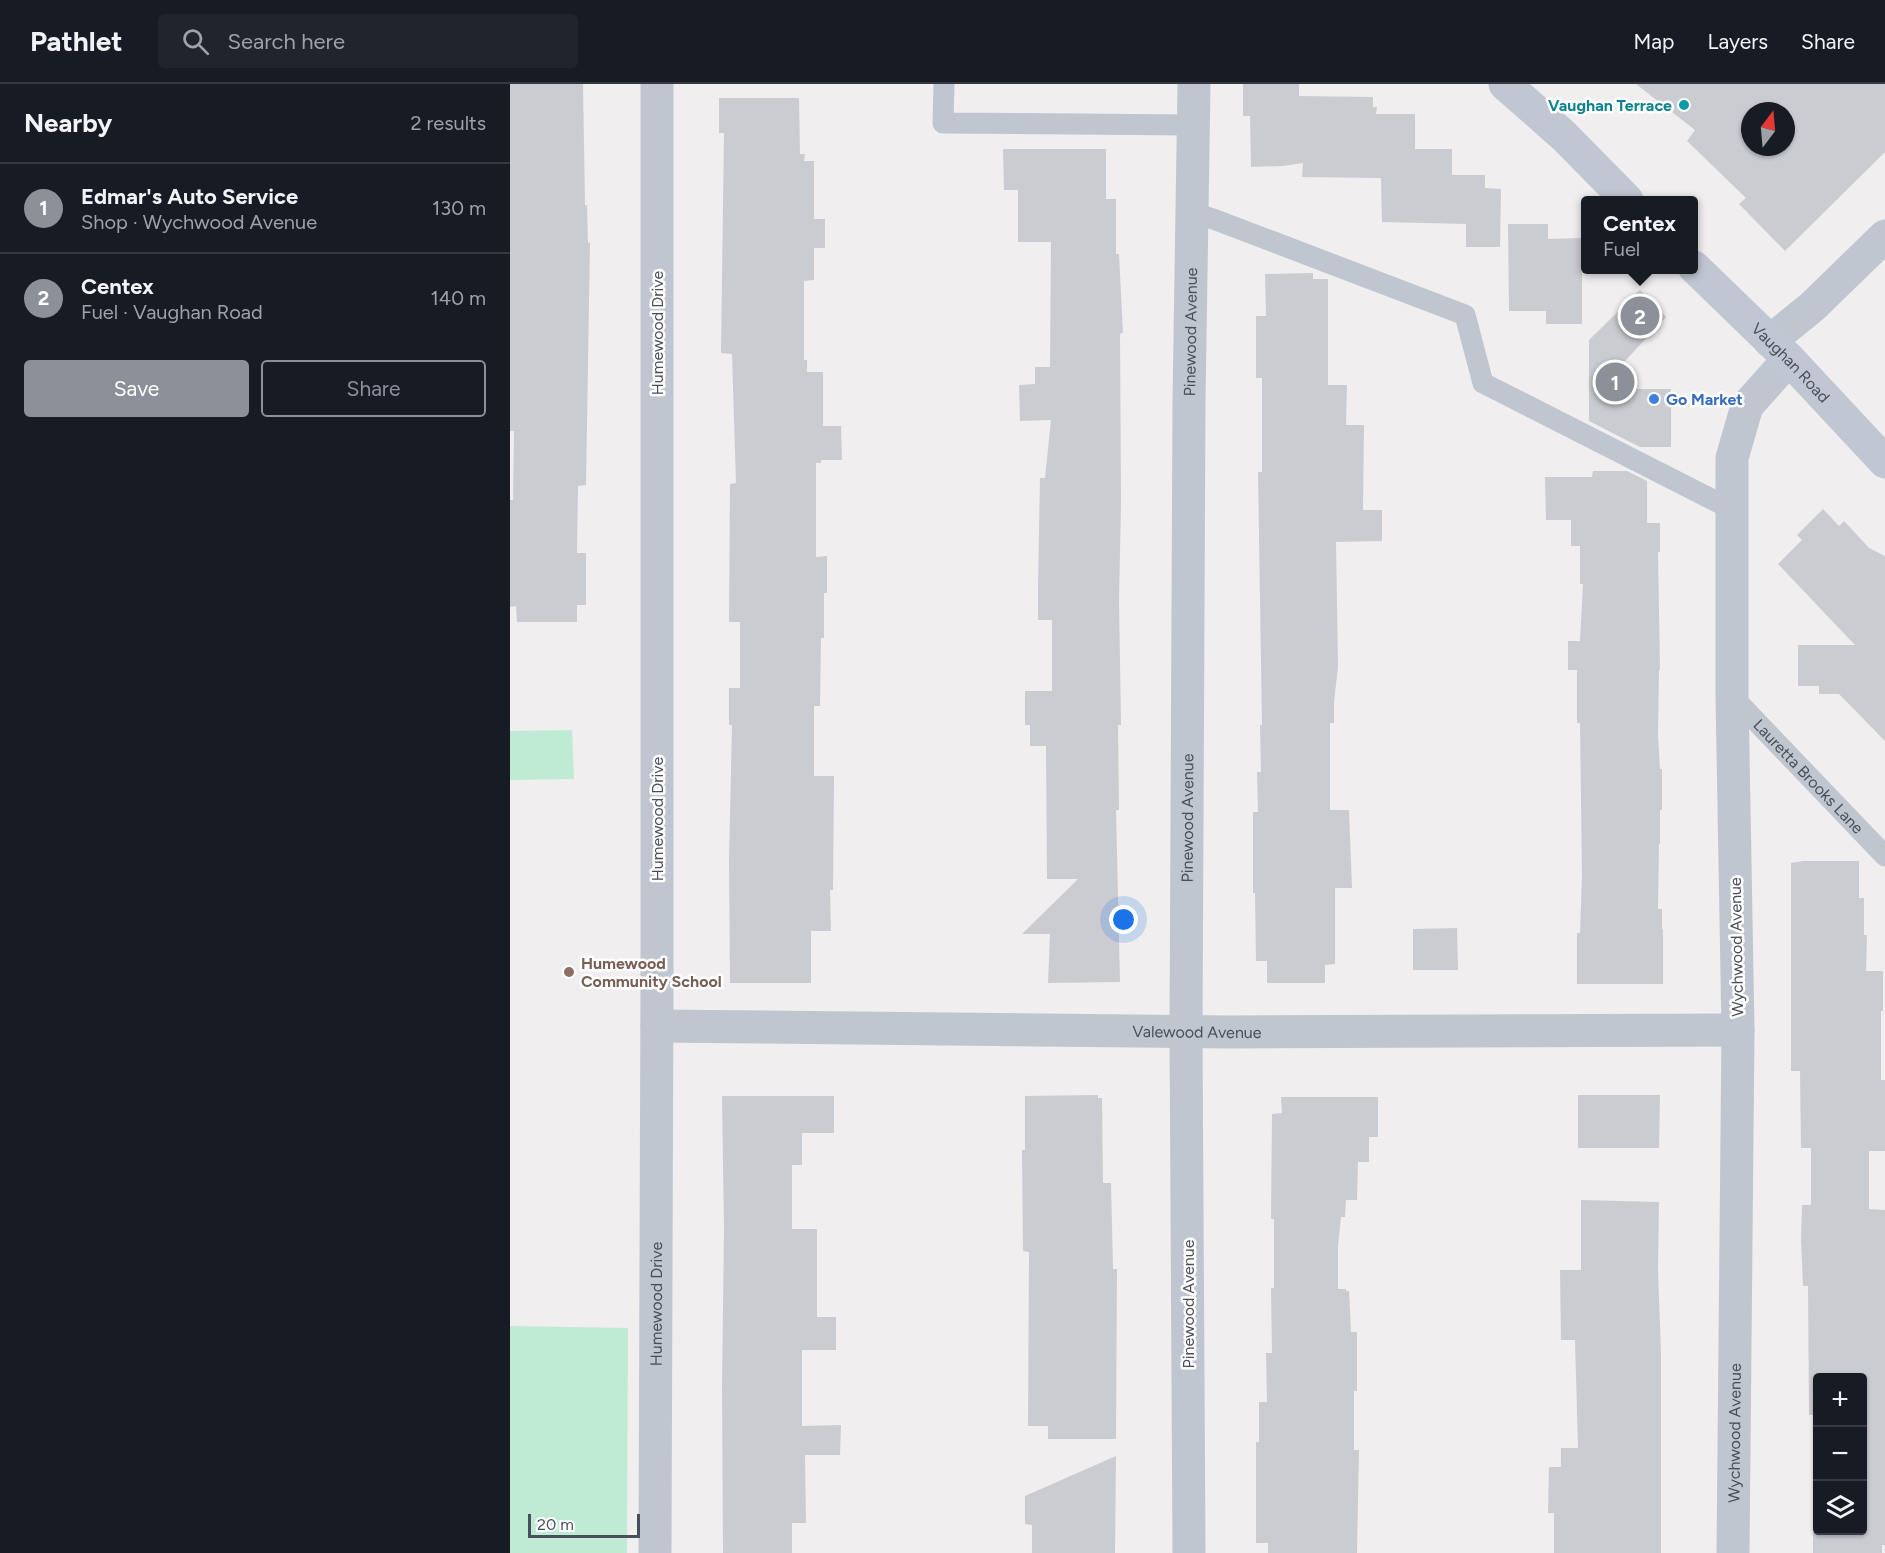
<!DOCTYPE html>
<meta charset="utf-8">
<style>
body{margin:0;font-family:Figtree,sans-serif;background:#20242c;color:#f1f3f6}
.controls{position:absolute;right:18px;bottom:18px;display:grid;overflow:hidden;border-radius:6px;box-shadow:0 2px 4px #0004}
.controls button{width:54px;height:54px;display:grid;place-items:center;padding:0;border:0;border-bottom:2px solid #363941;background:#171b24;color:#f1f3f6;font:30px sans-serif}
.compass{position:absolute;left:1231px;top:18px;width:54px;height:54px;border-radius:50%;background:#171b24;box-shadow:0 2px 4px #0004;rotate:16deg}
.scale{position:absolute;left:18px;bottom:15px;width:112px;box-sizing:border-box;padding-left:6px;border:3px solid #474f59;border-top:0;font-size:16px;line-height:21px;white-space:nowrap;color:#474f59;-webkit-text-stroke:4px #fff;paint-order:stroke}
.you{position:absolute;left:614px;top:836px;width:21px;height:21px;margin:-15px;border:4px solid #fff;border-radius:50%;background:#1a73e8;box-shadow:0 0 0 9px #1a73e833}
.badge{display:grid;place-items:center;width:39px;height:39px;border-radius:50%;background:#8c9099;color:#fff;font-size:20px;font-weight:700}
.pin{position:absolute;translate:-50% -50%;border:3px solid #fff;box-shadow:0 2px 6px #0006}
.popup{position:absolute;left:1071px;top:112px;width:117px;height:78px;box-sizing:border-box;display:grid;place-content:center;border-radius:6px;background:#171b24;filter:drop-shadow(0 2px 4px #0005);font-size:20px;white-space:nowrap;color:#9ea1a6}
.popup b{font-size:22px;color:#f1f3f6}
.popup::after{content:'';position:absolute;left:50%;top:100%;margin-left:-12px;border:12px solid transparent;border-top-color:#171b24}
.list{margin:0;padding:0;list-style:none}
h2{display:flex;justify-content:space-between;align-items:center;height:78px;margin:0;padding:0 24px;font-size:26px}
h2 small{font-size:20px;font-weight:400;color:#9ea1a6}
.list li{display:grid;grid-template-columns:39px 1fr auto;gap:18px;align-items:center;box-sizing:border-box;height:90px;padding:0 24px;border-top:2px solid #363941}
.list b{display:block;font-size:22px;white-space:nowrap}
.list p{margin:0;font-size:20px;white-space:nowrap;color:#9ea1a6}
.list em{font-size:20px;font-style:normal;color:#9ea1a6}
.actions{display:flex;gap:12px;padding:18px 24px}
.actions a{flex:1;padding:14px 0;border:2px solid #8c9099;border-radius:6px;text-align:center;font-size:21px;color:#8c9099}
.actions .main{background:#8c9099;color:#fff}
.icon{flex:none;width:33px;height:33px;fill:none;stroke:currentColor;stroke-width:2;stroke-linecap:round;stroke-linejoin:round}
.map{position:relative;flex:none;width:1375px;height:1469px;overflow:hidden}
header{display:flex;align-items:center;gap:36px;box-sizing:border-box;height:84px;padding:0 30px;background:#171b24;border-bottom:2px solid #363941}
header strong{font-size:28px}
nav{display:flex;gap:33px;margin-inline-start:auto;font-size:21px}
.search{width:420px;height:54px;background:#20242c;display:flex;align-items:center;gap:15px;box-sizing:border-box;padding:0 21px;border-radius:6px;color:#9ea1a6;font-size:22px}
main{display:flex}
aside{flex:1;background:#171b24}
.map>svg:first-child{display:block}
.green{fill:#bfebd5}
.building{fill:#cbccd2;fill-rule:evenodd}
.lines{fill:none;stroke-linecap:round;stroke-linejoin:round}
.lane{stroke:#bfc6cf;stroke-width:21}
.street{stroke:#bfc6cf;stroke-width:33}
.secondary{stroke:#c0c7d3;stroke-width:33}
.culture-dot{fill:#0f9aa8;stroke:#fff;stroke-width:2}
.shop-dot{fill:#3f7fe0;stroke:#fff;stroke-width:2}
.education-dot{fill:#8d6e63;stroke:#fff;stroke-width:2}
.labels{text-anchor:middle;stroke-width:5;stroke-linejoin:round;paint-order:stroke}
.culture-label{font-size:16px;font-weight:bold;fill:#0d838f;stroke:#fff;text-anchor:end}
.street-label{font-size:16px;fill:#474f59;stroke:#fff}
.shop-label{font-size:16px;font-weight:bold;fill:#366cbe;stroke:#fff;text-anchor:start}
.education-label{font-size:16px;font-weight:bold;fill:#785e54;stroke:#fff;text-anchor:start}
</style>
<header>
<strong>Pathlet</strong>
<div class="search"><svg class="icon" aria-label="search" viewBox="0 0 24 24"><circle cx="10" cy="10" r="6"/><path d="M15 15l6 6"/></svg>Search here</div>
<nav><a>Map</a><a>Layers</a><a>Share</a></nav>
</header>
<main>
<aside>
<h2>Nearby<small>2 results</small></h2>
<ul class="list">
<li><span class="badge">1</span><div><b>Edmar's Auto Service</b><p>Shop · Wychwood Avenue</p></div><em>130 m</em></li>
<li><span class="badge">2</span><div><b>Centex</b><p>Fuel · Vaughan Road</p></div><em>140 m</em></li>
</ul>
<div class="actions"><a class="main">Save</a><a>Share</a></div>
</aside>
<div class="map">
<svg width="1375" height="1469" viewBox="0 0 1375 1469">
<rect width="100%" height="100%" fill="#f0eeee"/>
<g class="green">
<polygon points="62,646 64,695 0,696 0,647"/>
<polygon points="0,1242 118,1244 117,1469 0,1469"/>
</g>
<g class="building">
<polygon points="0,0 73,0 75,121 77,121 78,159 80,159 76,401 68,402 67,469 76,469 76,521 67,521 67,538 7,538 6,522 0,523 0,416 3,416 4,347 0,347"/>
<polygon points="733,0 789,0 789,12 863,13 863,23 867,23 866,30 905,30 905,65 942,65 942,91 975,91 975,104 991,105 990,163 956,163 956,140 872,138 871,94 792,93 793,79 773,82 741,83 740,32 733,32"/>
<path d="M1126 0H1375V68L1275 167 1229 120 1236 114 1177 57 1185 46ZM1240 27H1276V63H1240Z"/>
<polygon points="209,14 289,14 290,70 295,70 294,77 304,77 304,135 315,135 315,164 304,164 304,196 294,197 294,276 297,276 297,288 313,288 313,342 331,342 332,376 311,376 311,379 306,379 306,473 317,472 317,509 314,509 314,554 311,554 310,622 304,622 304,692 324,692 323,806 320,806 321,847 301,847 301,899 220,899 219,776 222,641 219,641 219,604 230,604 230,538 219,538 220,400 226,399 222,270 211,269 214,49 209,49"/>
<polygon points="493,65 596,65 596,115 606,115 606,170 609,170 613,249 610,250 611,420 609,516 611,641 608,641 609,726 606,726 610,898 538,899 540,850 512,850 568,795 537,795 536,662 520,662 520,641 515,641 515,607 542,607 542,536 528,536 528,504 530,394 535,394 541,336 510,337 509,301 525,300 525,283 540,283 541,158 508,158 508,106 494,106"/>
<polygon points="998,140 1038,140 1038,155 1072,154 1072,240 1036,240 1036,227 999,227"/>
<polygon points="803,189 803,195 818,195 818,301 837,301 836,341 854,341 853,426 872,426 872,457 826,458 828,583 824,618 824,639 820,639 820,726 839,726 842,804 825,804 825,880 815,881 815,899 757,899 757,877 746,877 745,809 743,809 743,728 748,728 747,688 751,688 750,641 752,641 748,388 752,388 752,294 746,294 746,232 756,232 755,190"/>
<polygon points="1130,206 1156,233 1089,305 1161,305 1161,363 1130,363 1079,337 1079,256"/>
<polygon points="1083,387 1117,387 1137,397 1137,439 1150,439 1150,468 1148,468 1150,586 1149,586 1148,651 1150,685 1152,685 1152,726 1150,726 1150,760 1149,760 1148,825 1152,825 1152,845 1153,845 1153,900 1067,900 1067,849 1070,849 1072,792 1070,639 1067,639 1067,586 1058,586 1058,557 1070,557 1073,500 1070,500 1070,462 1061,462 1061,436 1036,436 1035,393 1082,393"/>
<polygon points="1313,425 1329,442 1334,437 1359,464 1375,472 1375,657 1329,610 1309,610 1309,602 1288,602 1288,561 1345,561 1268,480 1292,456 1287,451"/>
<path d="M1293 777H1349V814H1354V851H1357L1356 887H1373V927H1371V996H1375V1067H1359V1125L1375 1126V1461H1372V1469H1303V1331H1299L1298 1202H1293L1291 1156 1292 1121H1301V1064H1291L1290 987H1281V779ZM1308 1293H1353V1446H1308Z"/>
<polygon points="947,844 948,886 903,886 903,845"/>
<polygon points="588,1011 588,1014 592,1014 593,1099 601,1099 603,1185 607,1185 606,1355 538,1355 538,1342 518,1342 519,1168 513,1167 512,1066 515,1066 515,1012"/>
<polygon points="1068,1011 1150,1011 1149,1064 1068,1064"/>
<polygon points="212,1012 324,1012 324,1049 292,1049 292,1081 282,1081 282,1145 307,1145 307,1233 326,1233 326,1266 292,1266 292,1342 331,1341 330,1371 295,1371 296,1439 282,1439 282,1469 213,1469 212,1302 214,1146"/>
<polygon points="771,1013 868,1013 868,1053 859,1053 859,1078 848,1078 847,1116 836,1116 835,1133 831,1133 828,1162 828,1205 836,1205 836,1207 839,1207 841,1248 847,1248 847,1307 844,1307 844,1366 849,1366 847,1469 758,1469 758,1459 746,1459 746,1358 749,1358 749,1318 757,1318 756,1269 762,1269 761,1204 764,1204 764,1135 761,1135 762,1030 772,1029"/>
<polygon points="1071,1116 1149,1118 1148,1185 1151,1269 1151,1469 1044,1469 1044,1429 1038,1429 1039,1383 1051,1383 1051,1364 1068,1364 1065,1256 1051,1256 1050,1186 1071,1186"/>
<polygon points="606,1372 605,1469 522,1469 522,1441 515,1440 515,1412"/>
</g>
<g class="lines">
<g class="lane">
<polyline points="434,0 433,39 682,41"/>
<polyline points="681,128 706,136 955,231 973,299 1223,426"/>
<path id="s1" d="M1222 612 1375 772"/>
</g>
<g class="street">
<polyline points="1260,257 1302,223 1375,152"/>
<path id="s2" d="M147 942 721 948 1228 946"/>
<path id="s3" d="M145 1469 147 897V0"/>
<path id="s4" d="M679 1469 676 947 679 317 684 0"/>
<path id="s5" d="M1223 1469 1228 946 1222 612V374L1237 322 1279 275"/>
</g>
<g class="secondary">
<polyline points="995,0 1054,52 1117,116"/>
<path id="s6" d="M1184 183 1279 275 1375 378"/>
</g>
</g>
<circle class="culture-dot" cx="1174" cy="21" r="6"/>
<circle class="shop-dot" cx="1144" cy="315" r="6"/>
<circle class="education-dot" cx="59" cy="888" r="6"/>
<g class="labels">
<g class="culture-label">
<text x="1162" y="27">Vaughan Terrace</text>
</g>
<g class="street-label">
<text dy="6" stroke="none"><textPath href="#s4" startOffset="1221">Pinewood Avenue</textPath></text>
<text transform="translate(147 249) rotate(-90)" y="6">Humewood Drive</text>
<text dy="6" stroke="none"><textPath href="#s6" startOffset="136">Vaughan Road</textPath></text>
<text dy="6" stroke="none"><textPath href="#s1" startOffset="111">Lauretta Brooks Lane</textPath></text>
<text dy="6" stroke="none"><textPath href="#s4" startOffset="735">Pinewood Avenue</textPath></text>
<text transform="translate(147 735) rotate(-90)" y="6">Humewood Drive</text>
<text transform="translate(1226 863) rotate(-91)" y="6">Wychwood Avenue</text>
<text dy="6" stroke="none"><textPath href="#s2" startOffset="540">Valewood Avenue</textPath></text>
<text dy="6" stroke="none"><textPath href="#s3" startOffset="249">Humewood Drive</textPath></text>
<text transform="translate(678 1220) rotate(-90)" y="6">Pinewood Avenue</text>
<text dy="6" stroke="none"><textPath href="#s5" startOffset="120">Wychwood Avenue</textPath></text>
</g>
<g class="shop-label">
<text x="1156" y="321">Go Market</text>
</g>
<g class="education-label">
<text x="71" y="885">Humewood<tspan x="71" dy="18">Community School</tspan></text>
</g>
</g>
</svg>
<div class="controls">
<button>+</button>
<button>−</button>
<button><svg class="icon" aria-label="layers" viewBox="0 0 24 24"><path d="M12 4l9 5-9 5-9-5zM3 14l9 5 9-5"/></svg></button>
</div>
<svg class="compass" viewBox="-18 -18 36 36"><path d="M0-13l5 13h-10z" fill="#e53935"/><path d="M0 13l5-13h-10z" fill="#9ea1a6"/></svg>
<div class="scale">20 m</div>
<div class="you"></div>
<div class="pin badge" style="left:1105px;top:298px">1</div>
<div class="pin badge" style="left:1130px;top:232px">2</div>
<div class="popup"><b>Centex</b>Fuel</div>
</div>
</main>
